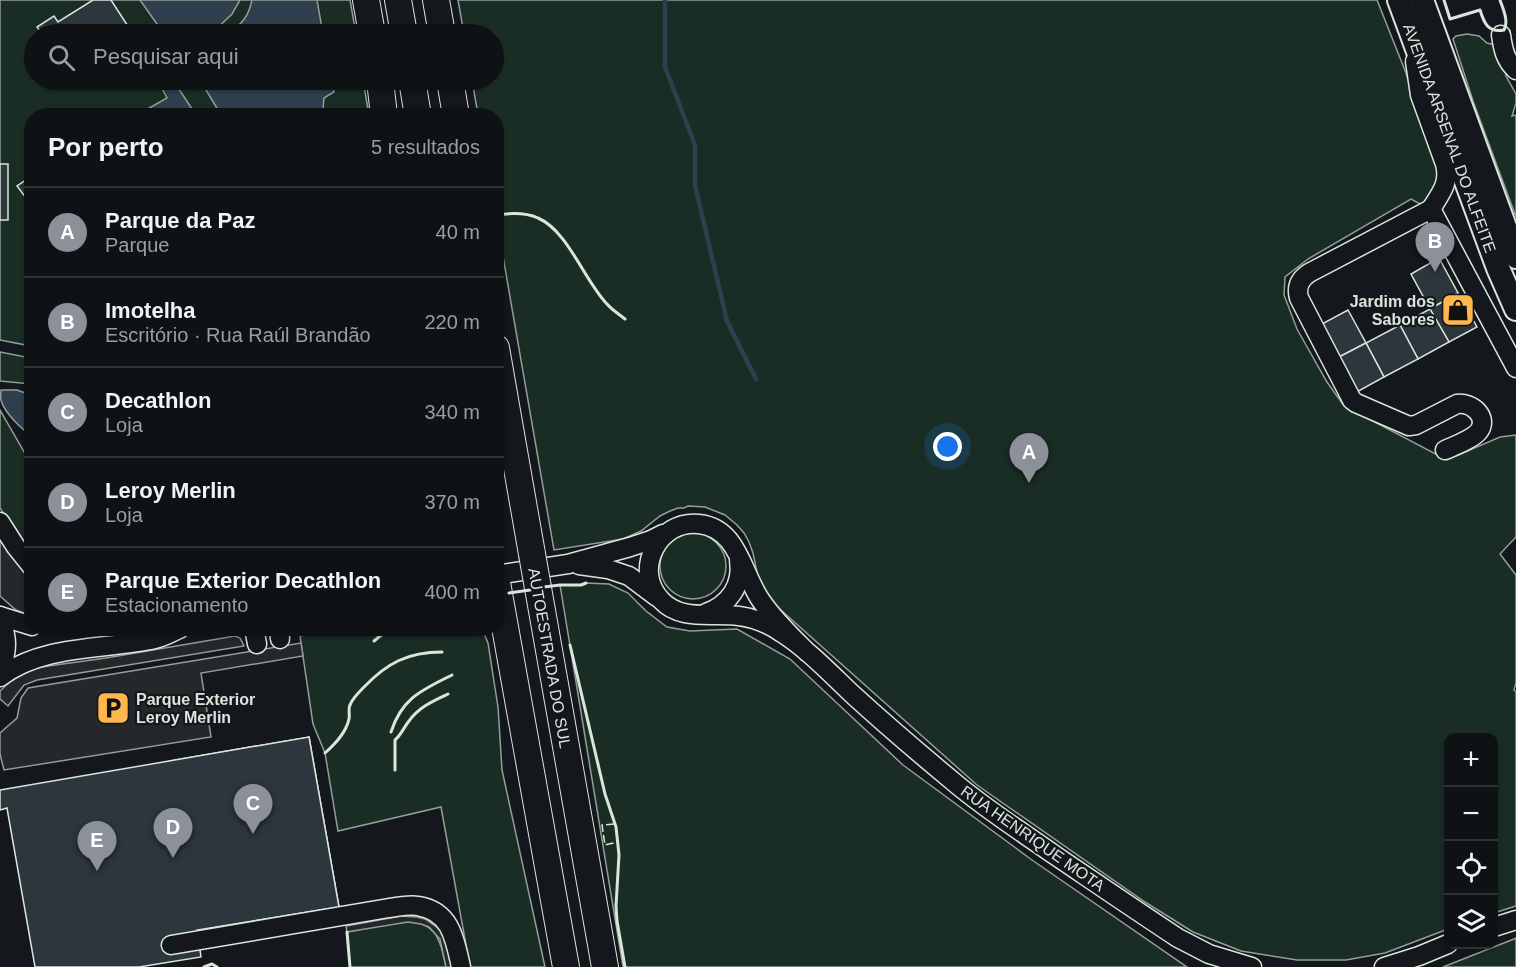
<!DOCTYPE html>
<html lang="pt">
<meta charset="utf-8">
<style>
body{margin:0;font-family:Helvetica,sans-serif;background:#1d2022;color:#f1f3f6}
.controls{position:absolute;right:18px;bottom:18px;display:grid;overflow:hidden;border-radius:12px;box-shadow:0 2px 4px #0004}
.controls button{width:54px;height:54px;display:grid;place-items:center;padding:0;border:0;border-bottom:2px solid #2f3234;background:#0f1215;color:#f1f3f6;font:30px sans-serif}
.you{position:absolute;left:948px;top:447px;width:21px;height:21px;margin:-15px;border:4px solid #fff;border-radius:50%;background:#1a73e8;box-shadow:0 0 0 9px #1a73e833}
.badge{display:grid;place-items:center;width:39px;height:39px;border-radius:50%;background:#8c9099;color:#fff;font-size:20px;font-weight:700}
.pin{position:absolute;translate:-50% -50px;filter:drop-shadow(0 2px 3px #0008)}
.pin::after{content:'';position:absolute;top:32px;width:21px;height:18px;background:inherit;clip-path:polygon(0 0,100% 0,50% 100%)}
.list{margin:0;padding:0;list-style:none}
h2{display:flex;justify-content:space-between;align-items:center;height:78px;margin:0;padding:0 24px;font-size:26px}
h2 small{font-size:20px;font-weight:400;color:#9b9ea0}
.list li{display:grid;grid-template-columns:39px 1fr auto;gap:18px;align-items:center;box-sizing:border-box;height:90px;padding:0 24px;border-top:2px solid #2f3234}
.list b{display:block;font-size:22px;white-space:nowrap}
.list p{margin:0;font-size:20px;white-space:nowrap;color:#9b9ea0}
.list em{font-size:20px;font-style:normal;color:#9b9ea0}
.icon{flex:none;width:33px;height:33px;fill:none;stroke:currentColor;stroke-width:2;stroke-linecap:round;stroke-linejoin:round}
.map{position:relative;flex:none;width:1516px;height:967px;overflow:hidden}
.search{position:absolute;background:#0f1215;box-shadow:0 2px 4px #0004;left:24px;top:24px;width:480px;height:66px;display:flex;align-items:center;gap:15px;box-sizing:border-box;padding:0 21px;border-radius:33px;color:#9b9ea0;font-size:22px}
.panel{position:absolute;background:#0f1215;box-shadow:0 2px 4px #0004;left:24px;top:108px;width:480px;height:528px;border-radius:24px}
.map>svg:first-child{display:block}
.green{fill:#1a2d24;stroke:#939e99;stroke-width:1.5}
.parking{fill:#24282b;stroke:#939e99;stroke-width:1.5}
.water{fill:#2f3f4d;stroke:#939e99;stroke-width:1.5}
.lines{fill:none;stroke-linecap:round;stroke-linejoin:round}
.stream{stroke:#2f3f4d;stroke-width:4.5}
.building{fill:#2c363c;stroke:#d8e6dc;stroke-width:1.5}
.minor-casing{stroke:#d8e6dc;stroke-width:21}
.major-casing{stroke:#d8e6dc;stroke-width:26}
.highway-casing{stroke:#d8e6dc;stroke-width:28}
.minor{stroke:#14181c;stroke-width:18}
.major{stroke:#14181c;stroke-width:22}
.highway{stroke:#14181c;stroke-width:26}
.highway-bridge-casing{stroke:#d8e6dc;stroke-width:28;stroke-linecap:butt}
.highway-bridge{stroke:#14181c;stroke-width:26}
.fence{stroke:#d8e6dc;stroke-width:1.5;stroke-dasharray:8 3;stroke-linecap:butt}
.wall{stroke:#d8e6dc;stroke-width:3}
.labels{text-anchor:middle;stroke-width:4.5;stroke-linejoin:round;paint-order:stroke}
.street-label{font-size:16px;fill:#d8e6dc;stroke:#14181c}
.poi-label{font-size:16px;font-weight:bold;fill:#d8e6dc;stroke:#14181c;text-anchor:end}
</style>
<div class="map">
<svg width="1516" height="967" viewBox="0 0 1516 967">
<rect width="100%" height="100%" fill="#14181c"/>
<g class="green">
<polygon points="0,0 350,0 356,34 34,34 34,80 363,80 369,115 32,116 31,346 0,340"/>
<polygon points="458,0 1377,0 1406,73 1422,126 1442,175 1422,205 1411,199 1308,259 1285,277 1284,295 1297,329 1327,382 1344,406 1447,460 1500,437 1516,435 1516,537 1500,554 1516,575 1516,683 1514,690 1516,692 1516,906 1494,913 1494,738 1448,738 1448,929 1385,953 1346,960 1297,960 1241,951 1193,932 1145,902 977,785 773,603 759,582 753,553 749,542 744,533 737,525 725,515 705,507 688,506 684,508 678,508 670,511 660,516 641,531 623,539 554,550 497,222 496,116 478,115 472,80 494,80 494,34 464,34"/>
<polygon points="1467,34 1479,36 1487,43 1499,46 1504,59 1506,76 1516,94 1516,103 1512,116 1516,115 1516,217 1473,101 1453,39 1456,36"/>
<polygon points="0,352 31,358 31,384 0,381"/>
<polygon points="0,410 31,464 31,554 0,508"/>
<circle cx="693" cy="566" r="33"/>
<polygon points="586,583 609,584 628,593 646,611 667,627 690,631 737,629 790,659 903,765 1032,860 1187,967 623,967 560,585 581,585"/>
<polygon points="345,628 482,629 488,643 498,707 502,770 545,967 470,967 441,807 338,831 325,753 313,724 300,636"/>
<path d="M401 922C436 919 440 939 446 967H350L347 932Z"/>
<polygon points="1516,938 1516,967 1443,967 1514,939"/>
</g>
<g class="parking">
<polygon points="0,533 31,575 31,616 16,610 0,596"/>
<polygon points="235,636 240,638 244,646 37,680 24,685 8,706 0,699 0,691 11,681 26,672 41,667 106,658"/>
<polygon points="301,643 303,656 201,673 211,737 4,770 0,754 0,733 17,718 21,698 28,688"/>
<polygon points="401,916 417,917 425,919 441,930 446,939 452,967 446,967 440,939 429,927 421,924 408,922 347,932 346,926"/>
</g>
<g class="water">
<polygon points="140,0 240,0 232,14 211,34 164,34"/>
<path d="M252 0H317L323 34H229C242 23 248 18 252 0Z"/>
<polygon points="159,80 173,80 196,115 137,115 167,98 158,81"/>
<polygon points="200,80 331,80 334,92 324,98 323,110 324,115 221,115"/>
<path d="M1 390H17L31 395V435C21 429 4 412 1 400 0 397 1 393 1 390Z"/>
</g>
<g class="lines">
<polyline class="stream" points="665,0 665,67 695,145 695,185 727,321 756,379"/>
</g>
<g class="building">
<polygon points="93,0 111,0 133,34 114,34 112,32 109,34 42,34 37,27 54,16 58,22"/>
<rect x="0" y="164" width="8" height="56"/>
<polygon points="32,176 32,200 29,202 17,186"/>
<polygon points="1439,258 1458,293 1430,309 1411,274"/>
<polygon points="1458,293 1477,327 1449,342 1430,309"/>
<polygon points="1430,309 1449,342 1418,359 1400,325"/>
<polygon points="1348,310 1366,343 1337,358 1320,325"/>
<polygon points="1400,325 1418,359 1384,377 1366,343"/>
<polygon points="1366,343 1384,377 1355,393 1337,358"/>
<polygon points="309,737 339,907 197,930 169,761"/>
<polygon points="309,737 339,907 197,930 201,957 139,967 35,967 7,808 0,810 0,790"/>
</g>
<g class="lines">
<g class="minor-casing">
<g id="minor">
<path d="M1501 35C1503 49 1505 60 1516 70"/>
<path d="M1415 61 1420 95 1445 164C1450 183 1441 193 1431 209"/>
<path d="M1431 209 1309 273C1300 279 1296 287 1299 298L1352 400 1356 403 1409 426 1416 425 1457 404C1472 402 1489 417 1479 431 1473 439 1454 446 1445 450"/>
<polyline points="1431,209 1516,368"/>
<polyline points="0,522 16,547 32,567"/>
<polyline points="579,565 608,569 629,576 657,597"/>
<polyline points="496,575 568,564 630,547 651,540 663,534"/>
<path d="M706 613C729 605 743 585 739 560"/>
<path d="M0 616C8 639 8 650 0 672"/>
<polyline points="0,616 32,626"/>
<polyline points="117,628 119,628"/>
<polyline points="252,628 255,633 257,644"/>
<polyline points="279,628 280,639"/>
<path d="M808 653C792 637 775 621 762 602 742 575 739 528 699 524 659 519 632 570 661 600 681 622 713 612 739 616 755 618 769 624 782 633 807 649 829 672 851 693 885 724 920 754 955 783 987 810 1022 832 1056 856 1096 883 1137 911 1178 938L1209 954 1252 967"/>
<path d="M0 677C43 644 105 650 155 639 164 637 173 632 181 628"/>
<polyline points="1494,927 1516,920"/>
<path d="M171 945 389 908C398 907 408 904 418 906 451 911 455 940 461 967"/>
<polyline points="1384,967 1419,956 1448,944"/>
</g>
</g>
<g class="major-casing">
<g id="major">
<polyline points="1399,0 1498,268 1516,309"/>
<polyline points="1422,0 1516,257"/>
</g>
</g>
<g class="highway-casing">
<g id="highway">
<polyline points="366,0 372,34"/>
<polyline points="398,0 404,34"/>
<polyline points="436,0 442,34"/>
<polyline points="380,80 384,116"/>
<polyline points="412,80 418,116"/>
<polyline points="450,80 456,116"/>
<polyline points="496,348 532,554"/>
<polyline points="496,577 566,967"/>
<polyline points="538,588 605,967"/>
</g>
</g>
<use href="#minor" class="minor"/>
<use href="#major" class="major"/>
<use href="#highway" class="highway"/>
<g class="highway-bridge-casing">
<polyline id="highway-bridge" points="532,554 538,588"/>
</g>
<use href="#highway-bridge" class="highway-bridge"/>
<polyline class="fence" points="614,824 602,825 605,845 618,842"/>
<g class="wall">
<path d="M1444 0 1450 19 1480 10C1484 23 1488 33 1504 30 1509 21 1503 9 1500 0"/>
<path d="M496 215C510 213 525 212 538 218 568 231 584 280 607 304 612 310 619 314 625 319"/>
<polyline points="544,587 560,585 581,585 586,583"/>
<polyline points="509,593 530,590"/>
<polyline points="374,641 390,628"/>
<polyline points="570,645 605,794 616,827 619,855 616,906 617,921 625,967"/>
<path d="M391 732C402 698 422 690 452 675"/>
<path d="M325 753C335 744 346 733 349 719 350 715 348 709 350 705 352 699 359 692 364 687 387 663 408 652 442 652"/>
<path d="M395 770V740C401 735 404 727 409 721 419 707 433 701 448 694"/>
<polyline points="347,932 350,967"/>
<polyline points="204,967 212,964 217,967"/>
</g>
</g>
<defs>
<g id="shop-square" transform="scale(1.725)"><rect x="-9" y="-9" width="18" height="18" rx="4" fill="#ffb74d" stroke="#14181c"/><path d="M-5-2.5h2.3a2.7 3.5 0 0 1 5.4 0H5L5.5 6h-11ZM-1.5-2.5h3a1.5 2.3 0 0 0-3 0Z" fill="#111"/></g>
<g id="parking-square" transform="scale(1.725)"><rect x="-9" y="-9" width="18" height="18" rx="4" fill="#ffb74d" stroke="#14181c"/><path d="M-3.5-5.5H1a3.5 3.5 0 0 1 0 7H-1V5.5H-3.5ZM-1-3.4V-.6H.8a1.4 1.4 0 0 0 0-2.8Z" fill="#111"/></g>
</defs>
<g fill-rule="evenodd">
<use href="#shop-square" x="1458" y="310"/>
<use href="#parking-square" x="113" y="708"/>
</g>
<g class="labels">
<g class="street-label">
<text transform="translate(1450 138) rotate(70)" y="6">AVENIDA ARSENAL DO ALFEITE</text>
<text transform="translate(550 658) rotate(80)" y="6">AUTOESTRADA DO SUL</text>
<text transform="translate(1033 838) rotate(35)" y="6">RUA HENRIQUE MOTA</text>
</g>
<g class="poi-label">
<text x="1435" y="307">Jardim dos<tspan x="1435" dy="18">Sabores</tspan></text>
<text x="136" y="705" text-anchor="start">Parque Exterior<tspan x="136" dy="18">Leroy Merlin</tspan></text>
</g>
</g>
</svg>
<div class="controls">
<button>+</button>
<button>−</button>
<button><svg class="icon" aria-label="locate" viewBox="0 0 24 24"><circle cx="12" cy="12" r="6"/><path d="M12 2v4M12 18v4M2 12h4M18 12h4"/></svg></button>
<button><svg class="icon" aria-label="layers" viewBox="0 0 24 24"><path d="M12 4l9 5-9 5-9-5zM3 14l9 5 9-5"/></svg></button>
</div>
<div class="you"></div>
<div class="pin badge" style="left:1029px;top:483px">A</div>
<div class="pin badge" style="left:1435px;top:272px">B</div>
<div class="pin badge" style="left:253px;top:834px">C</div>
<div class="pin badge" style="left:173px;top:858px">D</div>
<div class="pin badge" style="left:97px;top:871px">E</div>
<div class="search"><svg class="icon" aria-label="search" viewBox="0 0 24 24"><circle cx="10" cy="10" r="6"/><path d="M15 15l6 6"/></svg>Pesquisar aqui</div>
<section class="panel">
<h2>Por perto<small>5 resultados</small></h2>
<ul class="list">
<li><span class="badge">A</span><div><b>Parque da Paz</b><p>Parque</p></div><em>40 m</em></li>
<li><span class="badge">B</span><div><b>Imotelha</b><p>Escritório · Rua Raúl Brandão</p></div><em>220 m</em></li>
<li><span class="badge">C</span><div><b>Decathlon</b><p>Loja</p></div><em>340 m</em></li>
<li><span class="badge">D</span><div><b>Leroy Merlin</b><p>Loja</p></div><em>370 m</em></li>
<li><span class="badge">E</span><div><b>Parque Exterior Decathlon</b><p>Estacionamento</p></div><em>400 m</em></li>
</ul>
</section>
</div>
